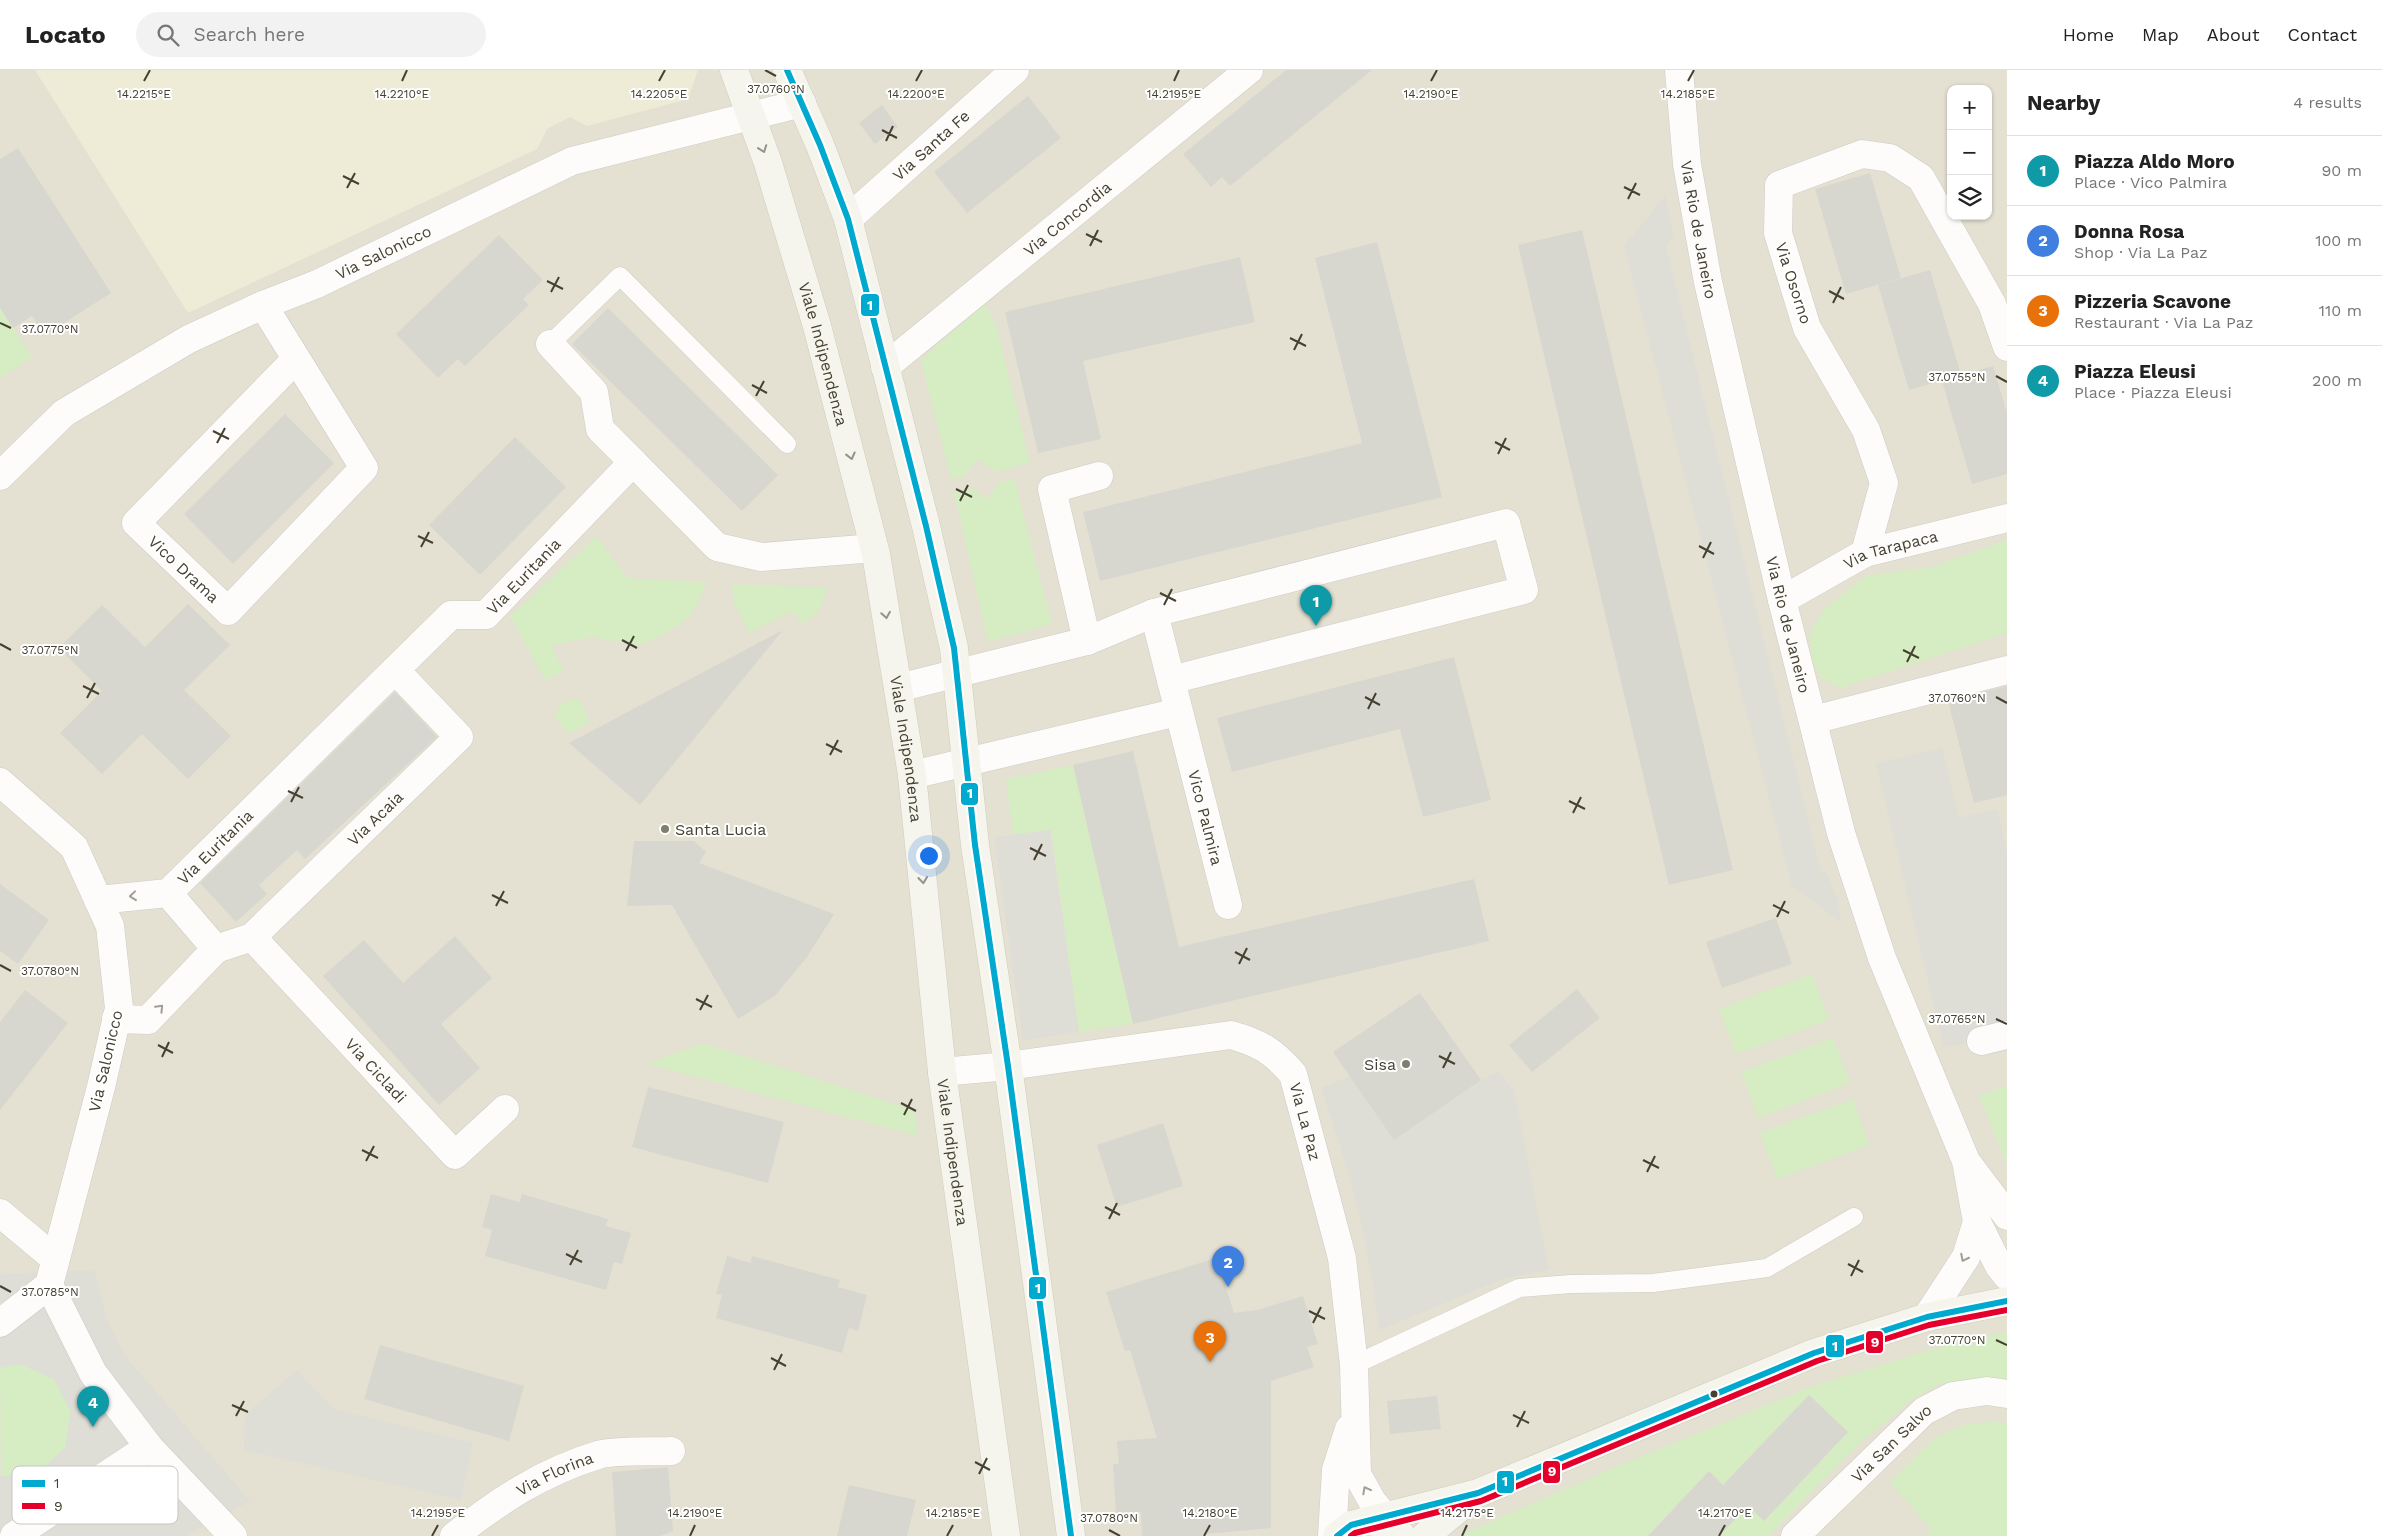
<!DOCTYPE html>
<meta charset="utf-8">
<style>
body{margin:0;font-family:"Work Sans",sans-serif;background:#f2f2f2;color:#222}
.controls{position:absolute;right:15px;top:15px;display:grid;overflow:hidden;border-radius:10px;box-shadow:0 1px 4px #0004}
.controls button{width:45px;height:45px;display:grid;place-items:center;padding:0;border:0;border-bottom:1px solid #e0e0e0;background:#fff;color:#222;font:25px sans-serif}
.you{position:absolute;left:928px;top:785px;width:18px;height:18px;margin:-12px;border:4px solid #fff;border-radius:50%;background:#1a73e8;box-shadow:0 0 0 8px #1a73e833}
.badge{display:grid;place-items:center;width:32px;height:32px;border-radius:50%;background:#807e71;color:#fff;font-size:16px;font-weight:700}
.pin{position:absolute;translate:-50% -41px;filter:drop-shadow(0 1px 2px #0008)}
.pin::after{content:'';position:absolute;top:26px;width:18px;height:15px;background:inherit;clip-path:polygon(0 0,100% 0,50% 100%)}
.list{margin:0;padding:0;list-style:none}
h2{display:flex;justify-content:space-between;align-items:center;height:65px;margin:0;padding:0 20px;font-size:21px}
h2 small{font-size:16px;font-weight:400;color:#767676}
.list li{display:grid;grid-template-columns:32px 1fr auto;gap:15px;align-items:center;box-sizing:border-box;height:70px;padding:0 20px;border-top:1px solid #e0e0e0}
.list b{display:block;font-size:19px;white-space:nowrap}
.list p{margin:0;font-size:16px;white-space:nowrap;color:#767676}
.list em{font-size:16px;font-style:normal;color:#767676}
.icon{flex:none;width:28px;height:28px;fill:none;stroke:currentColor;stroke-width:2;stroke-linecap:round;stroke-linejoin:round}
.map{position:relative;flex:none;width:2007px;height:1466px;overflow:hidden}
header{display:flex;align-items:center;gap:30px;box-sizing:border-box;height:70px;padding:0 25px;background:#fff;border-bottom:1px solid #e0e0e0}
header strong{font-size:24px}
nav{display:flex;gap:28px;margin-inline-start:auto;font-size:18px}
.search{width:350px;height:45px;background:#f2f2f2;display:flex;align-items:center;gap:12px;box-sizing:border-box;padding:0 18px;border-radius:28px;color:#767676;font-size:19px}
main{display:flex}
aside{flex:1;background:#fff}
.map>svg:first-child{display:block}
.residential{fill:#e4e1d3;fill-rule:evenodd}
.education{fill:#eeebd7}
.green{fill:#d6ecc3}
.parking{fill:#deddd6}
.building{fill:#d8d7cf}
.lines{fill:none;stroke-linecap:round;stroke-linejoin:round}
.lane-casing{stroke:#cdcbc4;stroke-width:19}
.street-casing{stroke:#cdcbc4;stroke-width:29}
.secondary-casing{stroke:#cfccbc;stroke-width:29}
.lane{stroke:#fdfcfb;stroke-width:18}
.street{stroke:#fdfcfb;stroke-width:28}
.secondary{stroke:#f6f5ed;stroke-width:28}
.bus-1-casing{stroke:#fff;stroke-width:10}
.bus-2-casing{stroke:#fff;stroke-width:10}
.bus-1{stroke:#00a9ce;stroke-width:6}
.bus-2{stroke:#e4002b;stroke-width:6}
.oneway{stroke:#959286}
.oneway2{stroke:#a19e96}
.ticks{fill:none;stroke:#454132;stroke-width:2}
.poi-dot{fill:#807e71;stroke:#fff;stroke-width:2}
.bus-dot{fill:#454132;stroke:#fff;stroke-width:2}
.labels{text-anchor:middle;stroke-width:4;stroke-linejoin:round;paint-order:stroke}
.street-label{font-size:16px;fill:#454132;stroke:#fff}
.poi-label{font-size:16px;fill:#454132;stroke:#fff;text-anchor:start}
.key{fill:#fff;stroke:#c7c6c2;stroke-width:1}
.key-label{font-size:14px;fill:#454132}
.ticks-label{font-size:12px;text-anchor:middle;fill:#454132;stroke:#fff;stroke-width:4;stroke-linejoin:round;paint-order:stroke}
.line-badge{stroke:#fff;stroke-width:2}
.badge-label{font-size:14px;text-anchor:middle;font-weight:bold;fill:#fff}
</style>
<header>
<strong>Locato</strong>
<div class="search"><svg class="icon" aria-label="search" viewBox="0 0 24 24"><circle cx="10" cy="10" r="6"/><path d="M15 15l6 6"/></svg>Search here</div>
<nav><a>Home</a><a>Map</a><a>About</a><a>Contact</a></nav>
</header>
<main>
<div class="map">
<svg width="2007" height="1466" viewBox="0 0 2007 1466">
<rect width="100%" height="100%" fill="#efeee6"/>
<path class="residential" d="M0 0H2007V1466H0ZM1951 19H1988V146H1951Z"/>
<polygon class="education" points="35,0 698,0 688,29 587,56 570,47 547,59 537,79 188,243"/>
<g class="green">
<polygon points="984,234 996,254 1030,393 996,402 977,389 965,406 951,409 921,290"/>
<polygon points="0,238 32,287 0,308"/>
<polygon points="1014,408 1052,554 988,572 954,422 971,418 987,429 999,413"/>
<path d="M597 466 627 508 706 512C692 556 677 556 639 576L594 567 551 575 564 602 545 610 510 546Z"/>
<polygon points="2007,470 2007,563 1840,618 1821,608 1811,589 1810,564 1824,539 1865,506 1931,497"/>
<polygon points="732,514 829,518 818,542 803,555 793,541 749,563 734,533"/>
<polygon points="579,628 590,652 568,664 553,644 561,641 558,634"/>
<polygon points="1073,695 1133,954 1079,962 1051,760 1013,765 1006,709"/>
<polygon points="1812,904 1829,950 1736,984 1719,939"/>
<polygon points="1833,968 1850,1013 1758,1048 1741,1002"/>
<polygon points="703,973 914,1040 918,1066 647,994"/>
<polygon points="2007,1016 2007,1095 1979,1025"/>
<polygon points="1853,1029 1869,1075 1777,1109 1760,1063"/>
<polygon points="2007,1262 2007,1310 1985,1307 1939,1314 1910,1331 1862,1371 1769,1466 1719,1466 1748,1436 1764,1451 1848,1362 1809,1325 1723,1415 1709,1401 1648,1466 1458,1466 1616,1397 1810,1317 1939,1277"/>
<polygon points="20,1294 54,1309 71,1342 65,1378 38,1403 1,1406 0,1298"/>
<polygon points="1996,1351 2007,1354 2007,1466 1925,1466 1931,1459 1890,1412 1936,1367 1961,1356"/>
</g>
<g class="parking">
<polygon points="1665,126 1674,166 1666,177 1821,801 1827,803 1838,831 1841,852 1792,816 1624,176"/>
<polygon points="1942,678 1959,748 1997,739 2007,782 2007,963 1944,978 1876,693"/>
<polygon points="1050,760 1079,962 1023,970 994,767"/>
<polygon points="1498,1002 1514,1020 1549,1200 1505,1208 1379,1260 1374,1220 1362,1156 1348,1100 1321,1018 1350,1006 1481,1010"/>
<polygon points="94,1200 106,1247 123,1284 250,1431 186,1466 0,1466 0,1406 38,1403 65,1378 71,1342 54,1309 20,1294 0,1298 0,1204"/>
<polygon points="297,1300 334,1339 473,1373 461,1430 244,1380 245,1345"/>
</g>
<g class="building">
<polygon points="1286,0 1372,0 1230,116 1222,107 1211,117 1183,84"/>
<polygon points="1028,26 1061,68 967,143 934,102"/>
<polygon points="882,35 898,57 875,74 859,53"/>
<polygon points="18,78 111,223 45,265 32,246 13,258 0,238 0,89"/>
<polygon points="1870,103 1901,208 1846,224 1815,119"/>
<polygon points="1582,160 1733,800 1669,815 1518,175"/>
<polygon points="499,165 543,210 523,229 529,235 465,296 458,289 438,308 396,264"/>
<polygon points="1377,172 1442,427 1100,511 1083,442 1362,373 1315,188"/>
<polygon points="1240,187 1255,252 1083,291 1101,369 1038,383 1005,242"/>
<polygon points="1930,200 1961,305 1909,320 1878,215"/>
<polygon points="608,238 778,405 742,441 572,274"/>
<polygon points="1993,296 2007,343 2007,404 1972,414 1942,311"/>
<polygon points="285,344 334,393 233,494 184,444"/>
<polygon points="515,367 566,417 480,505 429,455"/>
<polygon points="188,534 230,575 184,620 231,666 188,709 142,664 102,704 60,663 102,621 59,578 102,535 145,577"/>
<polygon points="783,560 640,735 569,673"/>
<polygon points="1454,587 1491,730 1423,747 1400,659 1232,702 1217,648"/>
<polygon points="2007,616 2007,725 1974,733 1948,631"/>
<polygon points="395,622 437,667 305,789 297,780 259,815 267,824 236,852 200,813"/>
<polygon points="1133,681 1179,877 1474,809 1489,871 1133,954 1073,695"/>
<polygon points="634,771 694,771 706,782 699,793 834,844 807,887 775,926 738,949 672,835 627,836"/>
<polygon points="0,814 49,850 18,894 0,881"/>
<polygon points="1776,848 1792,894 1722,918 1706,872"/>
<polygon points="455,866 492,908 441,954 480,998 439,1035 323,906 364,870 403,913"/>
<polygon points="1577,919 1600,948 1532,1002 1509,975"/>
<polygon points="25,920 68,953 0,1040 0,952"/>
<polygon points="1420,923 1481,1010 1394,1070 1333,982"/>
<polygon points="648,1017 784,1052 768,1113 632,1077"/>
<polygon points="1163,1053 1183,1116 1117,1137 1097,1075"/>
<polygon points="491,1124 520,1132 522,1124 608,1149 606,1156 631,1163 622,1194 614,1192 606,1220 485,1186 492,1160 482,1157"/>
<polygon points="727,1186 751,1193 752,1186 840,1210 838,1217 867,1225 858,1261 849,1258 842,1283 716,1248 722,1225 716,1224"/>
<polygon points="1216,1188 1234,1243 1257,1240 1303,1226 1318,1274 1307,1277 1314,1297 1271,1311 1271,1458 1206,1464 1206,1466 1142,1466 1141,1442 1116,1444 1113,1394 1119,1394 1117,1371 1157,1368 1130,1280 1125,1281 1106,1222"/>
<polygon points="380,1275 524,1316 509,1371 364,1329"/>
<polygon points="1809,1325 1848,1362 1764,1451 1748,1436 1719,1466 1648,1466 1709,1401 1723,1415"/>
<polygon points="1437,1326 1441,1359 1390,1364 1387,1331"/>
<polygon points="668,1397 673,1461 660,1466 616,1466 612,1402"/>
<polygon points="849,1415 916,1430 907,1466 837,1466"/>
</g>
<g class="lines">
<g class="lane-casing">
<g id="lane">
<polyline points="550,274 620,206 787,374"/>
<polyline points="1354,1295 1519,1218 1571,1214 1653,1213 1767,1198 1854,1147"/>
</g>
</g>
<g class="street-casing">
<g id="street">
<path id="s1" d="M1679 0 1687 94 1708 212 1782 530 1841 763 1882 888 1966 1091 1977 1152 1966 1187 1927 1247"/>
<path id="s2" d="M848 149 1015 0"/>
<polyline points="263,235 364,398 228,541 136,453 296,289"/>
<polyline points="550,274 594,322 600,359 633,392"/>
<path id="s3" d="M885 297 1249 0"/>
<path id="s4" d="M0 406 64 343 189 269 263 235 317 214 572 91 802 33"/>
<polyline points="1865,483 1884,413 1866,360 1807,258 1778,163 1779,115 1862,84 1890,88 1921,108 1992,234 2007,277"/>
<path id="s5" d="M1782 530 1865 483 2007 448"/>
<path id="s6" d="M1154 543 1228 835"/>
<polyline points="1087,571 1052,419 1099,406"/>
<polyline points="898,618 1087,571 1154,543 1506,453 1524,520 1171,610"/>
<polyline points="1813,650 2007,600"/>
<polyline points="912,705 1178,642"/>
<polyline points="0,712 74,777 110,856 119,938 101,1017 49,1215"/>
<path id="s7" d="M98 830 168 823 451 545H486L633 392 717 477 761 487 874 478"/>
<path id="s8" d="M252 867 455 1085 505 1039"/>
<path id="s9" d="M216 879 252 867 459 667 395 600"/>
<polyline points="116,949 148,950 216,879 168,823"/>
<polyline points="1981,971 2007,965"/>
<path id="s10" d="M942 1002 1008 996 1231 965C1260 973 1273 981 1293 1004L1342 1188 1354 1295 1357 1404 1372 1431 1395 1458"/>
<polyline points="1969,1095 2007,1146"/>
<polyline points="0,1143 55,1189"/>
<polyline points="1977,1152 1999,1196 2007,1206"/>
<polyline points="0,1253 49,1215 93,1303 149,1377 233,1466"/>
<polyline points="14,1466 149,1377"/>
<path id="s11" d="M454 1466C499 1431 542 1402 598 1385 615 1380 651 1382 671 1381"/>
<polyline points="1332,1466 1336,1400 1349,1359"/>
<path id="s12" d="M1795 1466 1924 1341 1953 1326 1987 1321 2007 1324"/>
</g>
</g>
<g class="secondary-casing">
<g id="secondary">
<path id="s13" d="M734 0 768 93 817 256 876 484 912 705 942 1002 1006 1466"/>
<polyline points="787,0 820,75 848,149 926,456 954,578 975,775 1008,996 1071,1466"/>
<path d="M1365 1451C1381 1452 1391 1454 1402 1466"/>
<polyline points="1337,1466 1351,1455 1478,1423 1814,1283 1927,1247 2007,1231"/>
<polyline points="1425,1466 1469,1430"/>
</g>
</g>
<use href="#lane" class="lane"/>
<use href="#street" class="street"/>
<use href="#secondary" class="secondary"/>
<g class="bus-1-casing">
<g id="bus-1">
<polyline points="787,0 820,75 848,149 926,456 954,578 975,775 1008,996 1071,1466"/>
<polyline points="1337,1466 1351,1455 1478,1423 1814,1283 1927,1247 2007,1231"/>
</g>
</g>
<g class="bus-2-casing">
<polyline id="bus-2" points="1351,1466 1355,1463 1481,1431 1817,1291 1929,1255 2007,1240"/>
</g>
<use href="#bus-1" class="bus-1"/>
<use href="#bus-2" class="bus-2"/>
</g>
<defs><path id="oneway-chevron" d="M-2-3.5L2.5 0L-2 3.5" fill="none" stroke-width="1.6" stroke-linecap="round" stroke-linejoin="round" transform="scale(1.25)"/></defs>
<g class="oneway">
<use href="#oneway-chevron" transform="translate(763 79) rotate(70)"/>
<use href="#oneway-chevron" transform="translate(851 386) rotate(76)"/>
<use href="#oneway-chevron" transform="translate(886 545) rotate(81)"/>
<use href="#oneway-chevron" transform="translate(923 810) rotate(84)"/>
</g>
<g class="oneway2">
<use href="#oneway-chevron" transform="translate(133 826) rotate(174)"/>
<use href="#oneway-chevron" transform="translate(160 938) rotate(-46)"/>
<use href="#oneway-chevron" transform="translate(1964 1188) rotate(117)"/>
<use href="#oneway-chevron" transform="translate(1366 1420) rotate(-118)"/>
</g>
<path class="ticks" d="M765 0 776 6M144 11 150 0M402 11 407 0M659 11 665 0M916 11 922 0M1174 11 1179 0M1431 11 1437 0M1688 11 1694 0M882 60 897 68M886 71 893 56M343 106 359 114M1624 117 1640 125M347 118 355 103M1628 129 1636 113M1086 164 1102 172M1090 176 1098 160M547 211 563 219M1829 221 1844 229M551 222 559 207M1833 233 1841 217M0 253 11 258M1290 268 1306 276M1294 280 1302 264M1996 306 2007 312M752 315 767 323M756 326 764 311M213 361 229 369M1495 372 1510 380M217 373 225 358M1498 384 1506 368M956 419 972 427M960 431 968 415M418 466 433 473M1699 476 1714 484M421 477 429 462M1703 488 1711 472M1160 523 1176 531M1164 535 1172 519M622 570 637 578M0 574 11 580M1903 580 1919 588M626 581 634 566M1907 592 1915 576M83 616 99 624M1365 627 1380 635M1996 627 2007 633M87 628 95 613M1368 639 1376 623M826 674 842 682M830 685 838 670M288 721 303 728M1569 731 1585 739M291 732 299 717M1573 743 1581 727M1030 778 1046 786M1034 790 1042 774M492 825 508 833M1773 835 1789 843M496 836 504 821M1777 847 1785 831M1235 882 1250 890M1239 894 1247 878M0 895 11 901M696 929 712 937M700 940 708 925M1996 949 2007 954M158 975 173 983M1439 986 1455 994M162 987 169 972M1443 998 1451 982M901 1033 916 1041M904 1045 912 1029M362 1080 378 1088M1643 1090 1659 1098M366 1091 374 1076M1647 1102 1655 1086M1105 1137 1120 1145M1109 1149 1117 1133M566 1184 582 1192M1848 1194 1863 1202M570 1195 578 1180M1851 1206 1859 1190M0 1216 11 1222M1309 1241 1325 1249M1313 1253 1321 1237M1996 1270 2007 1275M771 1288 786 1296M774 1300 782 1284M232 1335 248 1342M1513 1345 1529 1353M236 1346 244 1331M1517 1357 1525 1341M975 1392 990 1400M979 1404 987 1388M1109 1460 1120 1466M432 1466 438 1455M690 1466 695 1455M947 1466 953 1455M1204 1466 1210 1455M1462 1466 1467 1455M1719 1466 1725 1455"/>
<g class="poi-dot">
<circle cx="665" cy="759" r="5"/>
<circle cx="1406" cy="994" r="5"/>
</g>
<circle class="bus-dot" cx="1714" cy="1324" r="4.5"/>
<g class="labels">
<g class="street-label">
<text dy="6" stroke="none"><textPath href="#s2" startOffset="111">Via Santa Fe</textPath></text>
<text dy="6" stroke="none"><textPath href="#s3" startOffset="235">Via Concordia</textPath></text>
<text dy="6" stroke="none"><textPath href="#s1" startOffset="161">Via Rio de Janeiro</textPath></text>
<text dy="6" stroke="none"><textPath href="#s4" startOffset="448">Via Salonicco</textPath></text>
<text transform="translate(1794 213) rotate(72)" y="6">Via Osorno</text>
<text dy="6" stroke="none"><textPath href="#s13" startOffset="298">Viale Indipendenza</textPath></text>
<text dy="6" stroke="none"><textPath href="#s5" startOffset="121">Via Tarapaca</textPath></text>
<text transform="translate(184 499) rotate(43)" y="6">Vico Drama</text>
<text dy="6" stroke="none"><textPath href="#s7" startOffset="556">Via Euritania</textPath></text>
<text dy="6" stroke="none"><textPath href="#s1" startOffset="566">Via Rio de Janeiro</textPath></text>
<text dy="6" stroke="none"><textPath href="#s13" startOffset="702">Viale Indipendenza</textPath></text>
<text dy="6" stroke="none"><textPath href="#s9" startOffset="209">Via Acaia</textPath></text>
<text dy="6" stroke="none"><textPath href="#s6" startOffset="211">Vico Palmira</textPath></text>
<text dy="6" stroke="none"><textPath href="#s7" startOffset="136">Via Euritania</textPath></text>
<text transform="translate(105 991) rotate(-77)" y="6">Via Salonicco</text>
<text dy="6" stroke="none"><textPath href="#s8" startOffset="182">Via Cicladi</textPath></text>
<text dy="6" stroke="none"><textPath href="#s10" startOffset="415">Via La Paz</textPath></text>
<text dy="6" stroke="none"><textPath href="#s13" startOffset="1108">Viale Indipendenza</textPath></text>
<text dy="6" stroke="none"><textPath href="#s12" startOffset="134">Via San Salvo</textPath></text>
<text dy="6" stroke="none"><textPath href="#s11" startOffset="119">Via Florina</textPath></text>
</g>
<g class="poi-label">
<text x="675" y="765">Santa Lucia</text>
<text x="1396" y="1000" text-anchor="end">Sisa</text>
</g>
</g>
<rect x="12" y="1396" width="166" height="58" rx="8" class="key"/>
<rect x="22" y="1410" width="23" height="7" fill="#00a9ce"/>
<rect x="22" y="1433" width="23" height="6" fill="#e4002b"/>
<g class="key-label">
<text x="54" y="1418">1</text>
<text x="54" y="1441">9</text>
</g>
<g class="ticks-label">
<text x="776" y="23">37.0760°N</text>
<text x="144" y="28">14.2215°E</text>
<text x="402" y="28">14.2210°E</text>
<text x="659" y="28">14.2205°E</text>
<text x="916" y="28">14.2200°E</text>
<text x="1174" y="28">14.2195°E</text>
<text x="1431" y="28">14.2190°E</text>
<text x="1688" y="28">14.2185°E</text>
<text x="50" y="263">37.0770°N</text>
<text x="1957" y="311">37.0755°N</text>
<text x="50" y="584">37.0775°N</text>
<text x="1957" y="632">37.0760°N</text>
<text x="50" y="905">37.0780°N</text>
<text x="1957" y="953">37.0765°N</text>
<text x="50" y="1226">37.0785°N</text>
<text x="1957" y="1274">37.0770°N</text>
<text x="438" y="1447">14.2195°E</text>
<text x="695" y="1447">14.2190°E</text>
<text x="953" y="1447">14.2185°E</text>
<text x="1210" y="1447">14.2180°E</text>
<text x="1467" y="1447">14.2175°E</text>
<text x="1725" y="1447">14.2170°E</text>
<text x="1109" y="1452">37.0780°N</text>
</g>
<g class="line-badge">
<rect x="860" y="223" width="20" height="24" rx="5" fill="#00a9ce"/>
<rect x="960" y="712" width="19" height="24" rx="5" fill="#00a9ce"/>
<rect x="1028" y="1206" width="19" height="24" rx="5" fill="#00a9ce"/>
<rect x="1865" y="1260" width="19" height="24" rx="5" fill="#e4002b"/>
<rect x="1825" y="1264" width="20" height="24" rx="5" fill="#00a9ce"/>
<rect x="1542" y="1390" width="19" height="24" rx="5" fill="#e4002b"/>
<rect x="1496" y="1400" width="19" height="24" rx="5" fill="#00a9ce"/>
</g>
<g class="badge-label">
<text x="870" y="240">1</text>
<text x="970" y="728">1</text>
<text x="1038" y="1223">1</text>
<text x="1875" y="1277">9</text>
<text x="1835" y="1281">1</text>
<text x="1552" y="1406">9</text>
<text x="1505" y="1416">1</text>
</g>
</svg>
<div class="controls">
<button>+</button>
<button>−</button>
<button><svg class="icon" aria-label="layers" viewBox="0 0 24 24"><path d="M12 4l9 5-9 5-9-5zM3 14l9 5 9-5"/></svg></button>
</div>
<div class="you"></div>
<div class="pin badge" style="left:1316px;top:556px;background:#0f9aa8">1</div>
<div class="pin badge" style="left:1228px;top:1217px;background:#3f7fe0">2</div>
<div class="pin badge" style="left:1210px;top:1292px;background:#e8710a">3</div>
<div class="pin badge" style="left:93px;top:1357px;background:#0f9aa8">4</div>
</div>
<aside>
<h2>Nearby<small>4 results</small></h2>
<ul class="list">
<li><span class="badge" style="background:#0f9aa8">1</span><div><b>Piazza Aldo Moro</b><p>Place · Vico Palmira</p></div><em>90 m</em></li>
<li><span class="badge" style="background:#3f7fe0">2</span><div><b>Donna Rosa</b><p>Shop · Via La Paz</p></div><em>100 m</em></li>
<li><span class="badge" style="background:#e8710a">3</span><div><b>Pizzeria Scavone</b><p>Restaurant · Via La Paz</p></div><em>110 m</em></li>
<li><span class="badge" style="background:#0f9aa8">4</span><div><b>Piazza Eleusi</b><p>Place · Piazza Eleusi</p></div><em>200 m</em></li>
</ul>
</aside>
</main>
